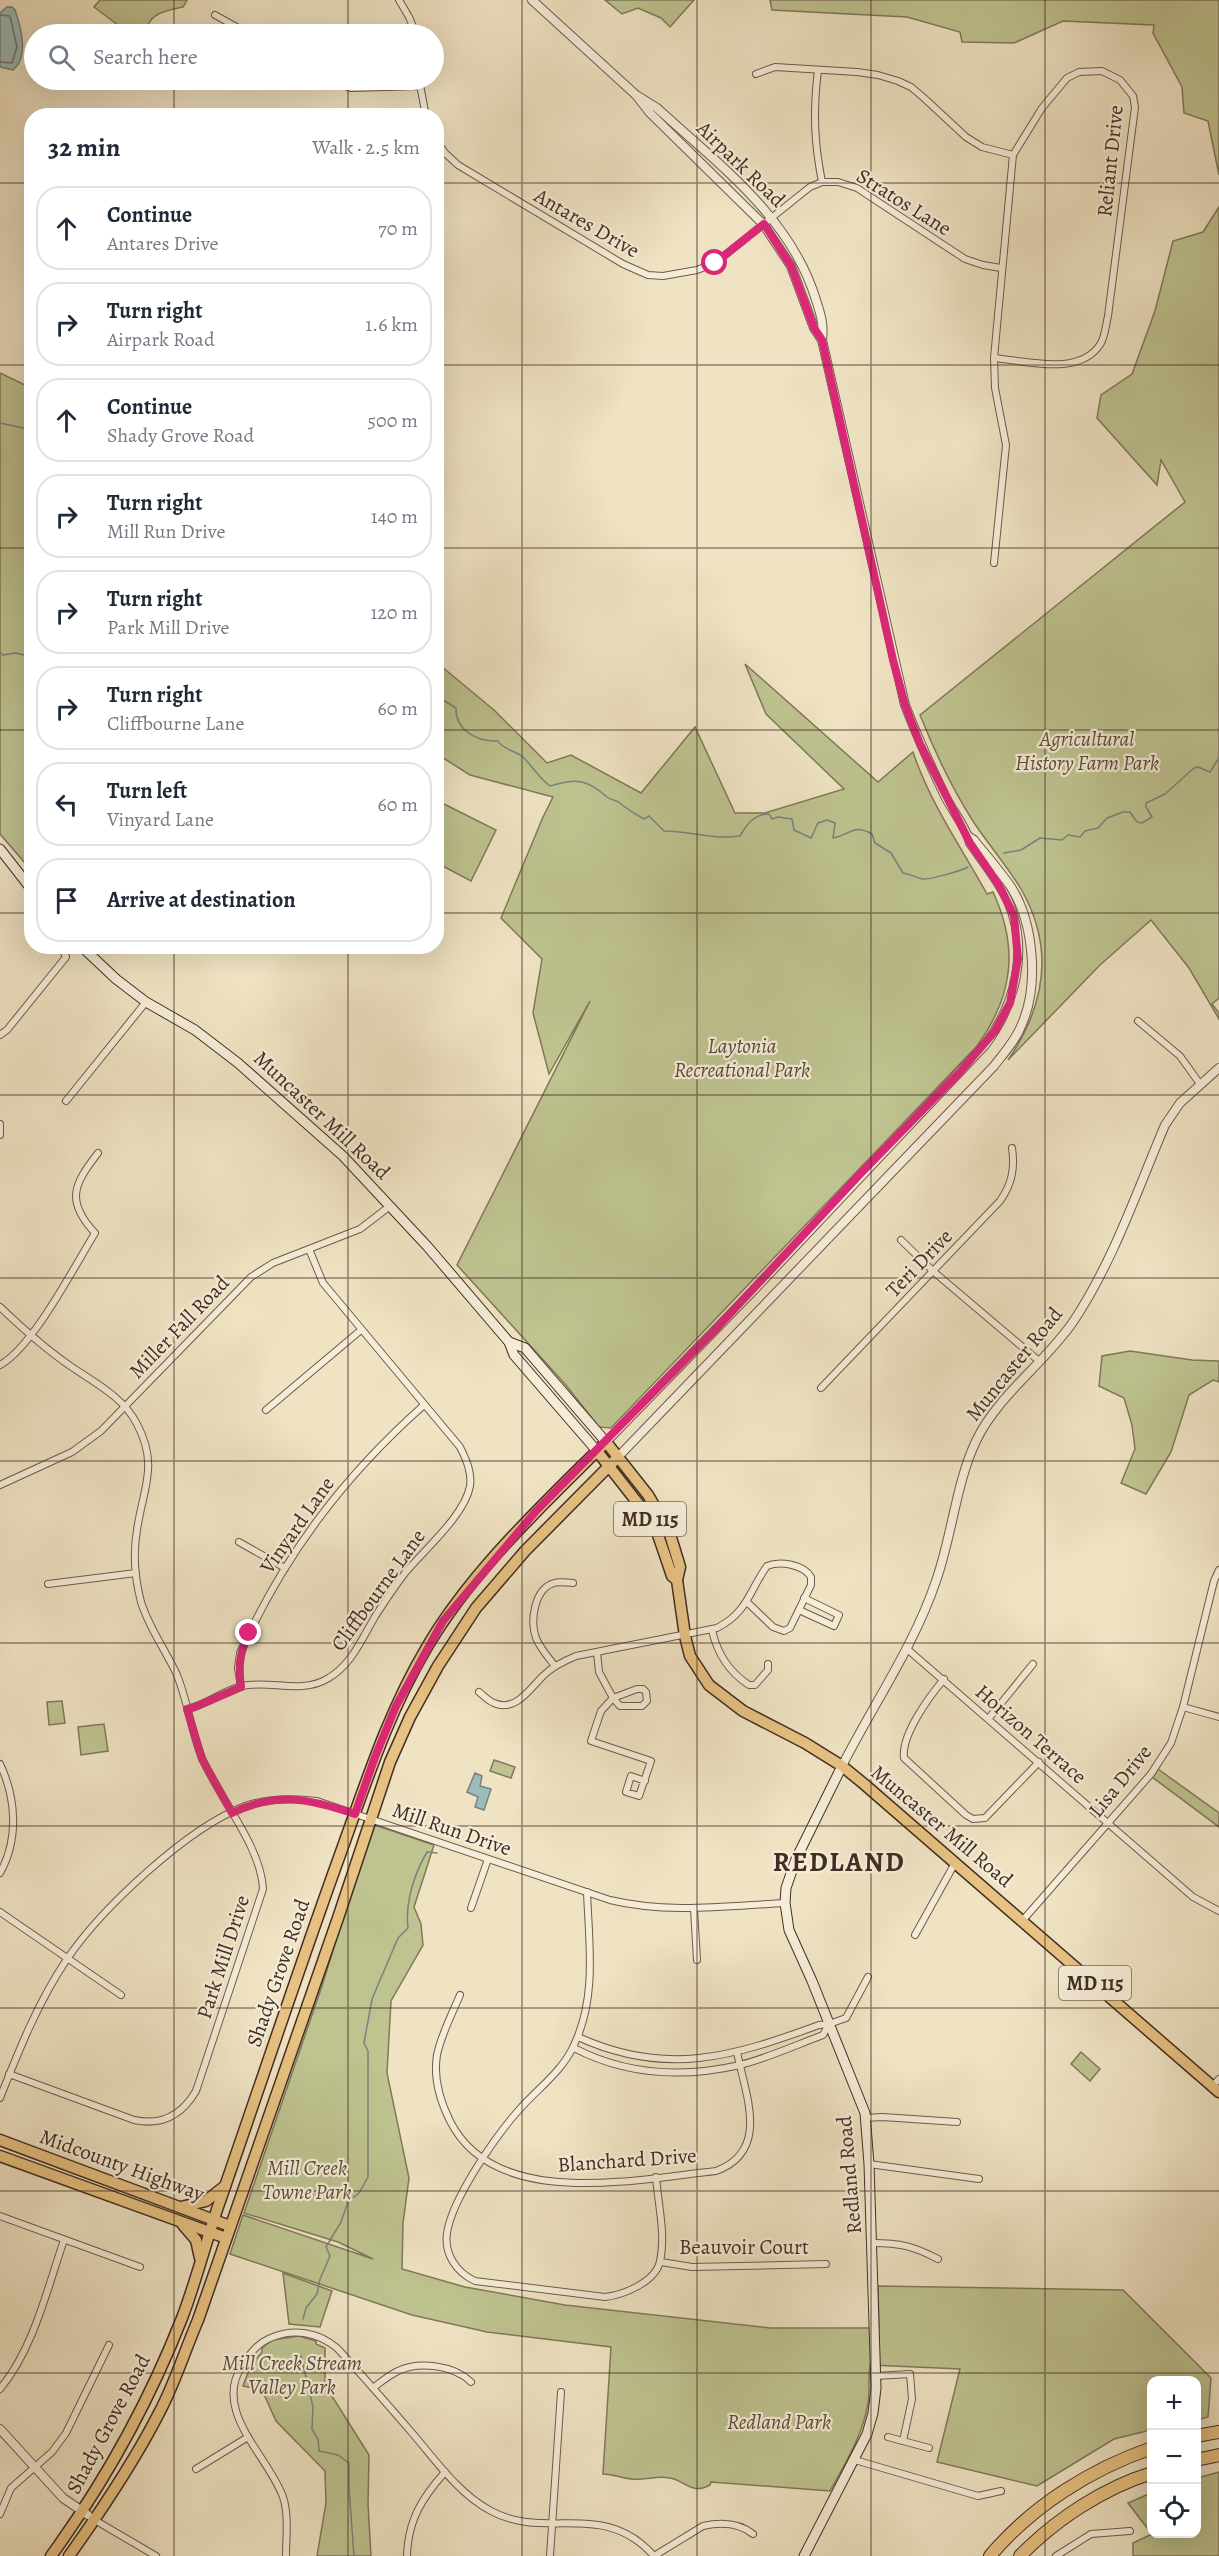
<!DOCTYPE html>
<meta charset="utf-8">
<style>
body{margin:0;font-family:Alegreya,serif;background:#f2f2f3;color:#1f2937}
.controls{position:absolute;right:18px;bottom:18px;display:grid;overflow:hidden;border-radius:12px;box-shadow:0 6px 24px #0002}
.controls button{width:54px;height:54px;display:grid;place-items:center;padding:0;border:0;border-bottom:2px solid #e0e1e3;background:#fff;color:#1f2937;font:30px sans-serif}
.stop{position:absolute;width:18px;height:18px;margin:-14px;border:4px solid #db2777;border-radius:50%;background:#fff}
.stop.end{background:#db2777;border-color:#fff;box-shadow:0 2px 6px #0008}
.list{margin:0;padding:0;list-style:none}
h2{display:flex;justify-content:space-between;align-items:center;height:78px;margin:0;padding:0 24px;font-size:26px}
h2 small{font-size:20px;font-weight:400;color:#747a83}
.list li{display:grid;grid-template-columns:39px 1fr auto;gap:18px;align-items:center;box-sizing:border-box;height:84px;margin:0 12px 12px;padding:0 12px;border:2px solid #e0e1e3;border-radius:24px}
.list b{display:block;font-size:22px;white-space:nowrap}
.list p{margin:0;font-size:20px;white-space:nowrap;color:#747a83}
.list em{font-size:20px;font-style:normal;color:#747a83}
.icon{flex:none;width:33px;height:33px;fill:none;stroke:currentColor;stroke-width:2;stroke-linecap:round;stroke-linejoin:round}
.map{position:relative;flex:none;width:1219px;height:2556px;overflow:hidden}
.search{position:absolute;background:#fff;box-shadow:0 6px 24px #0002;left:24px;top:24px;width:420px;height:66px;display:flex;align-items:center;gap:15px;box-sizing:border-box;padding:0 21px;border-radius:33px;color:#747a83;font-size:22px}
.panel{position:absolute;background:#fff;box-shadow:0 6px 24px #0002;left:24px;top:108px;width:420px;height:846px;border-radius:24px}
.map>svg:first-child{display:block}
.green{fill:#bec390;stroke:#80785a;stroke-width:1.5}
.water{fill:#9bbdba;stroke:#77837e;stroke-width:1.5}
.lines{fill:none;stroke-linecap:round;stroke-linejoin:round}
.shore{stroke:#6e756f;stroke-width:1.5}
.stream{stroke:#77837e;stroke-width:1.5}
.minor-casing{stroke:#6d5a4c;stroke-width:8}
.tertiary-casing{stroke:#6d5a4c;stroke-width:10}
.secondary-casing{stroke:#422d24;stroke-width:11}
.primary-casing{stroke:#422d24;stroke-width:13}
.motorway-casing{stroke:#422d24;stroke-width:14}
.minor{stroke:#f5edd8;stroke-width:6}
.tertiary{stroke:#f5edd8;stroke-width:8}
.secondary{stroke:#f5edd8;stroke-width:9}
.primary{stroke:#e8c282;stroke-width:10}
.motorway{stroke:#e8c282;stroke-width:12}
.route{stroke:#db2777;stroke-width:8}
.grid{fill:none;stroke:#422d24;stroke-width:1.5;stroke-opacity:0.55}
.labels{text-anchor:middle;stroke-width:4.5;stroke-linejoin:round;paint-order:stroke}
.shield{fill:#f5edd8;stroke:#78675a;stroke-width:1.5}
.shield-label{font-size:20px;font-weight:bold;fill:#422d24}
.street-label{font-size:21px;fill:#422d24;stroke:#f5edd8}
.park-label{font-size:21px;font-style:italic;fill:#5b4b3a;stroke:#f5edd8}
.district-label{font-size:27px;font-weight:bold;letter-spacing:1.5px;fill:#422d24;stroke:#f5edd8}
</style>
<div class="map">
<svg width="1219" height="2556" viewBox="0 0 1219 2556">
<rect width="100%" height="100%" fill="#efe3c3"/>
<filter id="stains"><feTurbulence type="fractalNoise" baseFrequency=".00333" numOctaves="4"/><feColorMatrix values="0 0 0 0 .2 0 0 0 0 .09 0 0 0 0 .02 0 0 0 .5 -.17"/></filter>
<radialGradient id="worn" r=".72"><stop offset=".6" stop-color="#630" stop-opacity="0"/><stop offset="1" stop-color="#630" stop-opacity=".3"/></radialGradient>
<g class="green">
<path d="M100 0H187L183 7C164 11 149 13 145 34H130L94 7Z"/>
<polygon points="605,0 694,0 670,27 661,18 638,8 622,14"/>
<polygon points="770,0 1219,0 1219,175 1208,121 1184,113 1182,87 1153,33 1154,25 1063,21 1014,43 962,42 960,32 907,17 772,10"/>
<path d="M1219 207V998L1212 1004 1219 1013V1019L1189 968 1151 920 1100 965 1008 1060C1045 1006 1055 948 1021 889 1006 864 986 842 971 818 951 786 934 750 920 715L1185 502 1161 460 1157 485 1097 418 1101 395 1132 374 1155 311 1173 241 1203 232Z"/>
<polygon points="0,373 31,388 31,865 25,863 0,834"/>
<path d="M436 662 494 710 547 763 571 755 641 793 695 727 735 813H765L844 789 766 714 745 664 878 782 913 752C930 803 961 847 987 894L993 892C1019 948 1013 996 977 1046L611 1428 599 1427 565 1384 457 1265 590 1001 549 1074 533 1013 542 959 501 918 543 817 553 797 470 775 437 754Z"/>
<polygon points="436,800 496,830 471,881 437,863"/>
<polygon points="1130,1351 1192,1360 1219,1361 1219,1382 1213,1380 1189,1395 1171,1452 1146,1494 1121,1483 1135,1449 1132,1425 1124,1398 1099,1386 1102,1356"/>
<polygon points="62,1701 65,1723 49,1725 47,1702"/>
<polygon points="104,1724 108,1751 81,1755 78,1727"/>
<polygon points="494,1760 515,1767 511,1778 490,1771"/>
<polygon points="1158,1769 1219,1813 1219,1827 1152,1777"/>
<path d="M372 1824 434 1845 414 1907 421 1924 423 1945 391 2001 387 2073 409 2178 403 2223 402 2269 465 2287 565 2305 771 2328H879L878 2286 1123 2290 1211 2378 1208 2417 1197 2420 1196 2380H1152L1151 2430 1114 2439 1037 2486 937 2462 960 2369 870 2365C868 2378 870 2391 868 2403 863 2435 845 2464 830 2491L711 2482 710 2485C694 2494 688 2484 674 2479 660 2474 645 2481 631 2479 621 2478 613 2474 603 2474L611 2347 487 2332 412 2315 230 2254 243 2215 373 2259 338 2242 244 2213 322 1986Z"/>
<polygon points="1081,2052 1100,2069 1090,2081 1071,2064"/>
<polygon points="283,2273 332,2291 320,2327 289,2324"/>
<polygon points="299,2336 316,2341 316,2344 325,2348 325,2385 369,2455 368,2504 371,2556 317,2556 326,2503 325,2471 276,2421 262,2390 243,2386 251,2365 262,2352 262,2348 272,2340"/>
<polygon points="1219,2472 1219,2556 1133,2556 1133,2543 1152,2534 1196,2534 1197,2478"/>
<polygon points="1151,2493 1151,2533 1128,2503"/>
</g>
<g class="water">
<path d="M7 7H12L15 10C21 27 29 57 13 70L0 67V13Z"/>
<polygon points="475,1773 482,1776 480,1786 491,1789 484,1810 475,1807 478,1797 467,1792"/>
</g>
<g class="lines">
<polyline class="shore" points="0,15 10,16 17,47 12,63 0,62"/>
<g class="stream">
<polyline points="0,423 32,430"/>
<polyline points="0,652 3,655 15,653 24,655 32,647"/>
<path d="M436 691 443 700 456 708C455 730 477 742 498 741 503 750 515 750 523 757 533 767 539 778 550 786 576 778 587 779 607 797 611 800 616 800 620 803 628 810 635 814 644 819L649 816 664 831C691 831 711 840 740 836 747 824 754 814 769 814L772 819 778 817 792 819 794 830 811 838 818 823 827 820 835 823 833 838C851 835 853 823 872 834L875 843 891 853 903 873C910 874 915 877 922 879 929 880 961 871 968 867"/>
<polyline points="1004,853 1021,850 1040,838 1062,840 1068,835 1080,837 1085,831 1098,828 1107,818 1123,812 1130,812 1137,822 1142,823 1152,817 1146,807 1146,803 1165,794 1194,768 1198,767 1210,772 1219,758"/>
<path d="M303 2319 306 2308 317 2294 320 2279 330 2256 326 2247 341 2222 348 2202 359 2193 368 2177V2051L364 2043 372 1999 398 1938 408 1928C405 1903 414 1874 427 1852L437 1853"/>
<polyline points="301,2356 313,2407 312,2429 318,2439 319,2451 338,2455 349,2463 349,2488 354,2556"/>
</g>
<g class="minor-casing">
<g id="minor">
<polyline points="399,0 409,17 416,34"/>
<polyline points="215,15 249,34"/>
<path d="M818 70C813 111 814 141 822 182"/>
<polyline points="756,74 775,67 857,72 878,75 898,81 911,87 924,98 966,137 982,147 1013,155"/>
<polyline points="326,80 351,88 420,86"/>
<polyline points="419,80 426,116"/>
<polyline points="436,140 445,153 458,165 623,264 648,275 663,276 697,270 715,263 810,187 822,182 838,182 857,188 965,259 983,265 1001,268"/>
<path d="M994 563 1006 445 995 388 994 358C1027 361 1081 377 1101 343 1105 336 1106 324 1108 316L1135 107 1133 96 1120 80 1102 71 1079 72 1067 78 1042 108 1013 155 994 358"/>
<polyline points="1138,1021 1180,1056 1200,1084"/>
<polyline points="0,1035 7,1030 66,957 61,946"/>
<polyline points="66,1101 146,1002"/>
<polyline points="0,1124 0,1135"/>
<polyline points="901,1240 934,1272 1039,1361"/>
<path d="M0 1307C21 1327 42 1346 66 1363 91 1381 122 1395 137 1424 159 1466 143 1488 137 1530 133 1553 135 1579 141 1602 149 1628 166 1651 177 1675 188 1702 191 1731 202 1758 219 1798 261 1846 263 1889L196 2091C182 2115 162 2126 134 2120L9 2074"/>
<path d="M0 1365C33 1347 74 1267 95 1233 65 1201 74 1184 98 1153"/>
<path d="M821 1388 1000 1201C1012 1184 1015 1168 1012 1148"/>
<polyline points="266,1410 361,1330"/>
<polyline points="0,1485 72,1452 101,1431 251,1277 273,1263 360,1229 390,1206"/>
<polyline points="239,1542 285,1568"/>
<polyline points="48,1584 136,1573"/>
<polyline points="799,1610 834,1626 839,1615 804,1598"/>
<path d="M712 1630C717 1653 729 1672 749 1685H755L768 1670V1664"/>
<polyline points="906,1648 1193,1897 1219,1911"/>
<polyline points="597,1652 599,1672 613,1698 601,1711 591,1741 651,1761 639,1796 626,1792 631,1776 645,1781"/>
<path d="M555 1666C548 1657 540 1648 536 1638 530 1621 534 1589 554 1583 560 1581 567 1583 573 1583"/>
<path d="M944 1679C929 1697 901 1735 904 1758L966 1815 973 1819 985 1818 1039 1762"/>
<path d="M241 1687 238 1668 240 1653C284 1555 344 1476 424 1405"/>
<polygon points="637,1689 643,1689 646,1692 647,1701 642,1706 620,1706 613,1698"/>
<path d="M479 1692C483 1695 488 1701 494 1703 516 1713 531 1687 544 1675 553 1666 564 1661 576 1656L717 1628C748 1612 749 1591 767 1566 780 1561 803 1564 811 1577V1585L790 1628 784 1631 773 1627 747 1602"/>
<polyline points="1183,1707 1219,1717"/>
<path d="M187 1709C206 1705 222 1691 242 1686 270 1680 301 1694 327 1679 352 1665 362 1638 376 1615 385 1601 395 1586 405 1573 424 1550 465 1515 470 1486 472 1472 466 1459 460 1447L323 1283 309 1249"/>
<polyline points="989,1718 1033,1664"/>
<path d="M0 1764C16 1798 19 1839 0 1873"/>
<path d="M587 1892C589 1944 597 1997 574 2045 563 2071 536 2090 518 2111 495 2137 452 2199 447 2233 444 2254 456 2272 475 2281L605 2297C623 2295 656 2282 660 2261 666 2235 658 2204 656 2177"/>
<polyline points="471,1908 488,1859"/>
<polyline points="694,1909 697,1960"/>
<polyline points="0,1912 121,1995"/>
<polyline points="1023,1920 1151,1774 1171,1743 1183,1707 1214,1581 1219,1570"/>
<polyline points="915,1935 955,1863"/>
<path d="M460 1995C452 2014 441 2035 437 2055 433 2079 440 2101 450 2121 495 2211 637 2179 716 2171 771 2151 745 2094 737 2052"/>
<path d="M578 2037C666 2077 732 2057 819 2025L829 2024 846 2018 868 1977"/>
<path d="M574 2048C626 2075 683 2078 740 2065 768 2058 796 2045 823 2035L829 2024"/>
<polyline points="1212,2087 1219,2079"/>
<path d="M0 2098C19 2050 38 2002 67 1959 102 1908 187 1828 245 1806 269 1798 293 1798 317 1801L610 1900C668 1914 726 1906 785 1903"/>
<polyline points="865,2118 882,2117 957,2122"/>
<polyline points="869,2164 979,2179"/>
<polyline points="0,2216 140,2267"/>
<path d="M872 2243C900 2243 913 2246 938 2259"/>
<polyline points="661,2262 692,2267 826,2264"/>
<polyline points="876,2376 910,2374 912,2399 903,2441"/>
<path d="M373 2388C381 2382 389 2375 398 2371 419 2361 454 2365 471 2382"/>
<path d="M0 2389C34 2348 47 2289 64 2240"/>
<polyline points="888,2437 929,2448"/>
<polyline points="855,2460 978,2496 1001,2491"/>
<polyline points="196,2469 248,2437"/>
<polyline points="0,2514 11,2488 52,2452 66,2433 109,2345"/>
<polyline points="93,2519 156,2556"/>
<path d="M286 2556C286 2537 289 2515 283 2497 268 2455 211 2411 243 2364 251 2352 259 2342 273 2337 295 2328 319 2333 337 2348 363 2376 388 2405 413 2434 436 2461 459 2494 491 2511 546 2541 604 2499 654 2556"/>
<path d="M407 2556C408 2520 422 2498 445 2472"/>
<polyline points="550,2556 561,2392"/>
<path d="M654 2556 703 2526C721 2522 739 2523 753 2534"/>
<polyline points="1056,2556 1091,2534 1130,2531"/>
</g>
</g>
<g class="tertiary-casing">
<g id="tertiary">
<path d="M532 0 636 95 657 108C718 164 791 217 816 300 821 315 824 325 822 340"/>
<path d="M606 1442 754 1290 985 1045C1016 1004 1029 950 1008 901 998 880 983 862 970 843 966 827 954 813 946 798 931 767 917 736 905 705L822 340 814 328 791 266 763 224 650 113 636 95"/>
<path d="M618 1457 994 1066C1004 1053 1016 1040 1022 1024 1039 985 1034 923 1011 887 1000 871 986 855 974 840L968 836"/>
<path d="M842 1766C873 1705 914 1646 936 1581 952 1536 956 1483 976 1441 998 1395 1044 1364 1073 1322 1113 1262 1137 1191 1165 1125L1180 1103 1219 1068"/>
<polyline points="0,2429 63,2498 88,2515"/>
</g>
</g>
<g class="secondary-casing">
<g id="secondary">
<polyline points="0,849 32,890"/>
<polyline points="81,946 116,979 146,1002 195,1030 238,1063 343,1156 427,1246 509,1342 514,1355 597,1451"/>
<polyline points="509,1342 525,1348 606,1442"/>
<polyline points="804,2556 867,2434 873,2413 876,2388 869,2164 865,2113 812,1981 789,1930 785,1903 786,1888 796,1859 842,1766"/>
</g>
</g>
<g class="primary-casing">
<g id="primary">
<polyline points="597,1451 651,1520 657,1532 672,1576 677,1580"/>
<polyline points="0,2140 230,2226"/>
<polyline points="0,2156 226,2238"/>
<polyline points="181,2207 206,2201 225,2186"/>
<polyline points="183,2225 196,2240 200,2258"/>
<path d="M51 2556C104 2483 149 2402 182 2318 197 2279 207 2237 221 2198 260 2086 297 1974 337 1863 364 1789 387 1714 427 1647 473 1569 543 1505 606 1442L648 1495 669 1531 680 1567 677 1580 685 1636 690 1656 709 1685 743 1711 805 1743 842 1766 864 1784 1219 2092"/>
<path d="M69 2556C101 2511 134 2462 159 2413 175 2383 185 2350 198 2320L338 1918 390 1762 410 1717 438 1666 476 1608 525 1551 618 1457"/>
</g>
</g>
<g class="motorway-casing">
<g id="motorway">
<polyline points="1196,2436 1219,2432"/>
<polyline points="1196,2460 1219,2455"/>
<path d="M990 2556C1032 2506 1091 2469 1152 2448"/>
<path d="M1020 2556C1055 2520 1103 2488 1152 2473"/>
</g>
</g>
<use href="#minor" class="minor"/>
<use href="#tertiary" class="tertiary"/>
<use href="#secondary" class="secondary"/>
<use href="#primary" class="primary"/>
<use href="#motorway" class="motorway"/>
</g>
<g class="lines">
<path class="route" d="M249 1633C240 1652 238 1665 241 1687L195 1707 187 1709 202 1759 232 1813C277 1791 310 1799 355 1814L375 1757 396 1706 443 1621 536 1511 713 1332 861 1173 960 1072 995 1031 1010 1003 1018 959 1014 916 999 885 970 843 920 744 905 705 893 660 822 340 814 328 791 266 764 224 715 263"/>
</g>
<path class="grid" d="M174 0V34M348 0V34M522 0V2556M697 0V2556M871 0V2556M1045 0V2556M174 80V116M348 80V116M0 183H32M436 183H1219M0 365H32M436 365H1219M0 548H32M436 548H1219M0 730H32M436 730H1219M0 913H32M436 913H1219M174 946V2556M348 946V2556M0 1095H1219M0 1278H1219M0 1461H1219M0 1643H1219M0 1826H1219M0 2008H1219M0 2191H1219M0 2373H1219"/>
<g class="labels">
<g class="shield">
<rect x="614" y="1502" width="72" height="34" rx="4.5"/>
<rect x="1059" y="1966" width="72" height="34" rx="4.5"/>
</g>
<g class="shield-label">
<text x="650" y="1526">MD 115</text>
<text x="1095" y="1990">MD 115</text>
</g>
<g class="street-label">
<text transform="translate(1110 161) rotate(-84)" y="7">Reliant Drive</text>
<text transform="translate(741 164) rotate(44)" y="7">Airpark Road</text>
<text transform="translate(904 202) rotate(32)" y="7">Stratos Lane</text>
<text transform="translate(587 223) rotate(30)" y="7">Antares Drive</text>
<text transform="translate(322 1115) rotate(43)" y="7">Muncaster Mill Road</text>
<text transform="translate(919 1263) rotate(-46)" y="7">Teri Drive</text>
<text transform="translate(179 1327) rotate(-46)" y="7">Miller Fall Road</text>
<text transform="translate(1014 1364) rotate(-51)" y="7">Muncaster Road</text>
<text transform="translate(297 1525) rotate(-55)" y="7">Vinyard Lane</text>
<text transform="translate(378 1590) rotate(-54)" y="7">Cliffbourne Lane</text>
<text transform="translate(1031 1734) rotate(41)" y="7">Horizon Terrace</text>
<text transform="translate(1120 1781) rotate(-51)" y="7">Lisa Drive</text>
<text transform="translate(942 1826) rotate(40)" y="7">Muncaster Mill Road</text>
<text transform="translate(452 1829) rotate(19)" y="7">Mill Run Drive</text>
<text transform="translate(223 1957) rotate(-72)" y="7">Park Mill Drive</text>
<text transform="translate(278 1973) rotate(-71)" y="7">Shady Grove Road</text>
<text transform="translate(627 2160) rotate(-4)" y="7">Blanchard Drive</text>
<text transform="translate(122 2165) rotate(20)" y="7">Midcounty Highway</text>
<text transform="translate(849 2175) rotate(-95)" y="7">Redland Road</text>
<text x="744" y="2254">Beauvoir Court</text>
<text transform="translate(108 2424) rotate(-62)" y="7">Shady Grove Road</text>
</g>
<g class="park-label">
<text x="1087" y="746">Agricultural<tspan x="1087" dy="24">History Farm Park</tspan></text>
<text x="742" y="1053">Laytonia<tspan x="742" dy="24">Recreational Park</tspan></text>
<text x="307" y="2175">Mill Creek<tspan x="307" dy="24">Towne Park</tspan></text>
<text x="292" y="2370">Mill Creek Stream<tspan x="292" dy="24">Valley Park</tspan></text>
<text x="779" y="2429">Redland Park</text>
</g>
<g class="district-label">
<text x="839" y="1871">REDLAND</text>
</g>
</g>
<rect width="100%" height="100%" filter="url(#stains)"/>
<rect width="100%" height="100%" fill="url(#worn)"/>
</svg>
<div class="controls">
<button>+</button>
<button>−</button>
<button><svg class="icon" aria-label="locate" viewBox="0 0 24 24"><circle cx="12" cy="12" r="6"/><path d="M12 2v4M12 18v4M2 12h4M18 12h4"/></svg></button>
</div>
<div class="stop" style="left:715px;top:263px"></div>
<div class="stop end" style="left:249px;top:1633px"></div>
<div class="search"><svg class="icon" aria-label="search" viewBox="0 0 24 24"><circle cx="10" cy="10" r="6"/><path d="M15 15l6 6"/></svg>Search here</div>
<section class="panel">
<h2>32 min<small>Walk · 2.5 km</small></h2>
<ul class="list">
<li><svg class="icon" aria-label="ahead" viewBox="0 0 24 24"><path d="M12 20V5M6 11l6-6 6 6"/></svg><div><b>Continue</b><p>Antares Drive</p></div><em>70 m</em></li>
<li><svg class="icon" aria-label="right" viewBox="0 0 24 24"><path d="M7 20v-9h11M14 6l5 5-5 5"/></svg><div><b>Turn right</b><p>Airpark Road</p></div><em>1.6 km</em></li>
<li><svg class="icon" aria-label="ahead" viewBox="0 0 24 24"><path d="M12 20V5M6 11l6-6 6 6"/></svg><div><b>Continue</b><p>Shady Grove Road</p></div><em>500 m</em></li>
<li><svg class="icon" aria-label="right" viewBox="0 0 24 24"><path d="M7 20v-9h11M14 6l5 5-5 5"/></svg><div><b>Turn right</b><p>Mill Run Drive</p></div><em>140 m</em></li>
<li><svg class="icon" aria-label="right" viewBox="0 0 24 24"><path d="M7 20v-9h11M14 6l5 5-5 5"/></svg><div><b>Turn right</b><p>Park Mill Drive</p></div><em>120 m</em></li>
<li><svg class="icon" aria-label="right" viewBox="0 0 24 24"><path d="M7 20v-9h11M14 6l5 5-5 5"/></svg><div><b>Turn right</b><p>Cliffbourne Lane</p></div><em>60 m</em></li>
<li><svg class="icon" aria-label="left" viewBox="0 0 24 24"><path d="M17 20v-9H6M10 6l-5 5 5 5"/></svg><div><b>Turn left</b><p>Vinyard Lane</p></div><em>60 m</em></li>
<li><svg class="icon" aria-label="arrive" viewBox="0 0 24 24"><path d="M6 21V4h12l-3 4 3 4H6"/></svg><div><b>Arrive at destination</b></div></li>
</ul>
</section>
</div>
